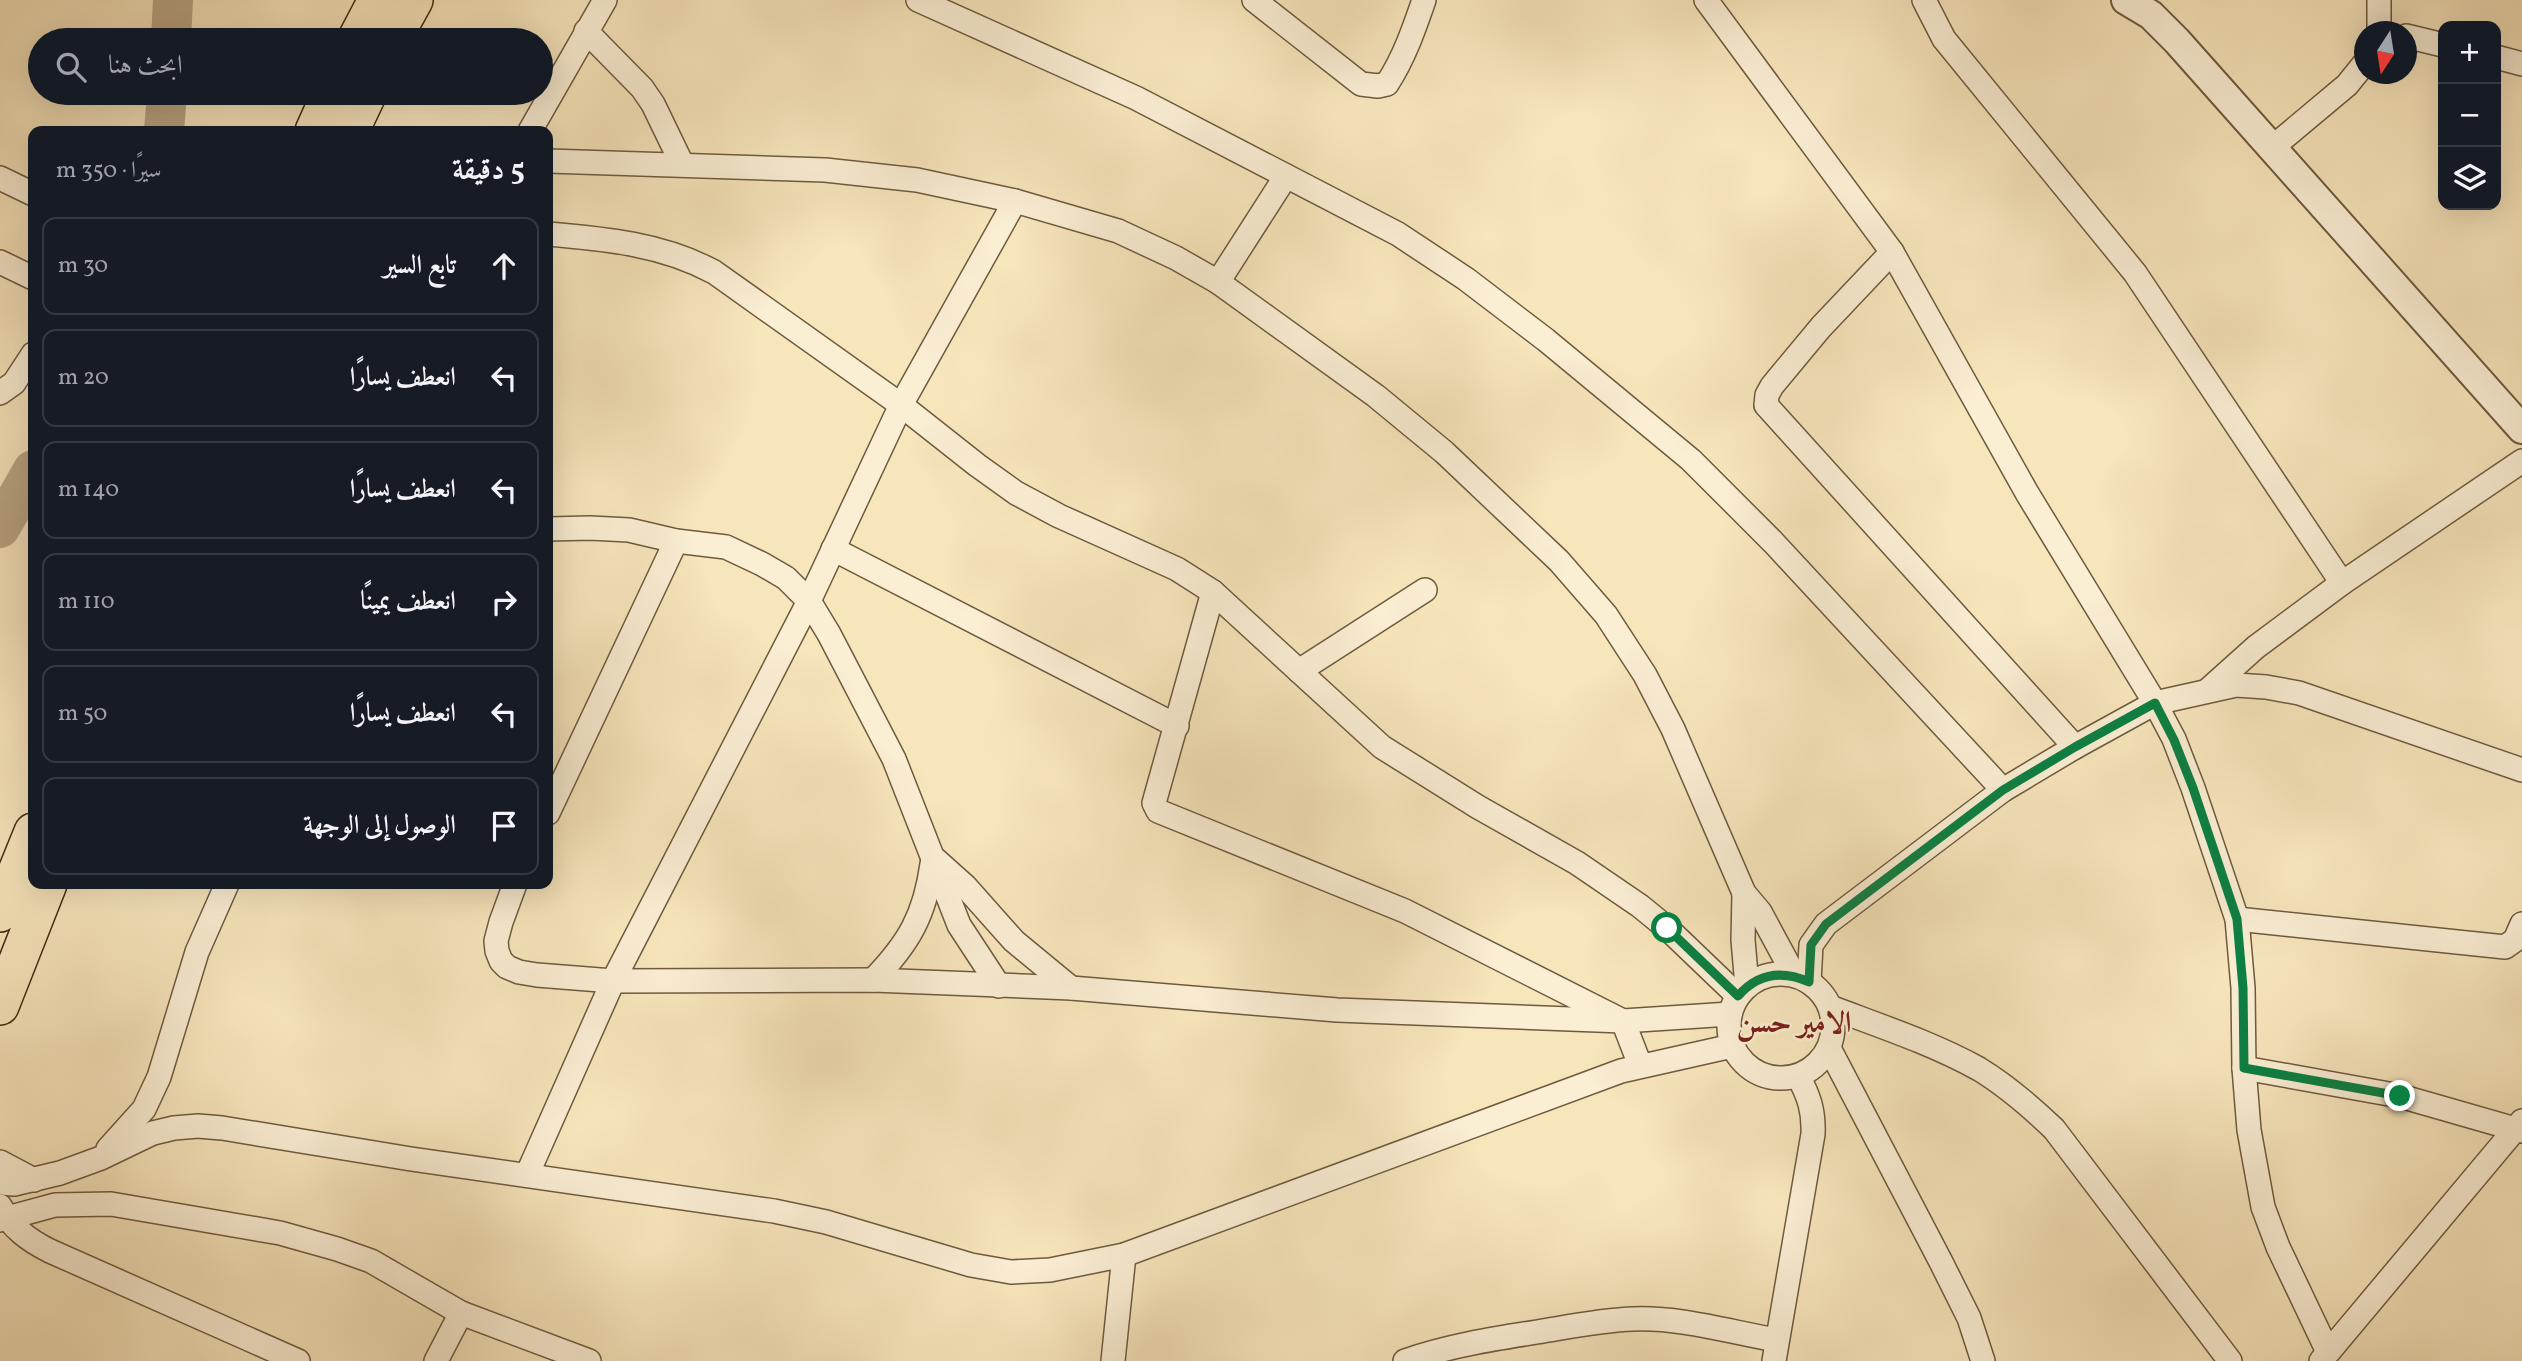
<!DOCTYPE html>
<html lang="ar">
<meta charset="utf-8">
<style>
body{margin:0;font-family:Vollkorn,Amiri,serif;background:#20242c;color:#f1f3f6;direction:rtl}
.controls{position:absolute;right:21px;top:21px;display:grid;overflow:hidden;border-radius:14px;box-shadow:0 7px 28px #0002}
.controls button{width:63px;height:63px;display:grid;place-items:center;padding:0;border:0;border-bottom:2px solid #363941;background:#171b24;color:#f1f3f6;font:35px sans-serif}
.compass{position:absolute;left:2354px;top:21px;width:63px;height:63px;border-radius:50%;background:#171b24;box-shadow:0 7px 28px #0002;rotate:192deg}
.stop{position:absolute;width:21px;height:21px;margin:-16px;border:5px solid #0b8043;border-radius:50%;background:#fff}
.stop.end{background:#0b8043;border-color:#fff;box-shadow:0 2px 7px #0008}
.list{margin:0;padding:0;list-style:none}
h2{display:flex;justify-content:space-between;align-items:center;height:91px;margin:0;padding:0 28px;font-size:30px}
h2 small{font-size:23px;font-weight:400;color:#9ea1a6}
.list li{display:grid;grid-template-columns:46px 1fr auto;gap:21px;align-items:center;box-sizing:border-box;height:98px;margin:0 14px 14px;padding:0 14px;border:2px solid #363941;border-radius:14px}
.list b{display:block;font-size:26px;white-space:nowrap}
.list em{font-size:23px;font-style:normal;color:#9ea1a6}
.icon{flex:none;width:38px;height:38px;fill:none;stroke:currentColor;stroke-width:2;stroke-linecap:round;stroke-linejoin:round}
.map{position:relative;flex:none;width:2522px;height:1361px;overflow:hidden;direction:ltr}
.search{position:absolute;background:#171b24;box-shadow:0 7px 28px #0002;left:28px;top:28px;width:525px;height:77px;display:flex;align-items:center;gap:18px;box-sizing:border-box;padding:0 24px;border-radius:38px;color:#9ea1a6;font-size:26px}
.panel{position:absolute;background:#171b24;box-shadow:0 7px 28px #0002;left:28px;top:126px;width:525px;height:763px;border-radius:14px;direction:rtl}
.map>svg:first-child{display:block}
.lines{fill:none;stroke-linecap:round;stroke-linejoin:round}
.river{stroke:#b9a683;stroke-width:40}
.minor-casing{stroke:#6f5a3e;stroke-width:26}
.tertiary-casing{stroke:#6f5a3e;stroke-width:32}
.primary-casing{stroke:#422b14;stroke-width:40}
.minor{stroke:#faeed3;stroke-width:23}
.tertiary{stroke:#faeed3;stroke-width:28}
.primary{stroke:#f7e5bc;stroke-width:37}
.route{stroke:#0b8043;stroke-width:9}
.labels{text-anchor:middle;stroke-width:5;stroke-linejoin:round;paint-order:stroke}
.neighbourhood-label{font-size:30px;font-weight:bold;fill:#7a1f14;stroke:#faeed3}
</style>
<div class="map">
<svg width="2522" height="1361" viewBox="0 0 2522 1361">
<rect width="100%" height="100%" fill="#f7e5bc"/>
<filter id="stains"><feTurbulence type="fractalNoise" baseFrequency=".00286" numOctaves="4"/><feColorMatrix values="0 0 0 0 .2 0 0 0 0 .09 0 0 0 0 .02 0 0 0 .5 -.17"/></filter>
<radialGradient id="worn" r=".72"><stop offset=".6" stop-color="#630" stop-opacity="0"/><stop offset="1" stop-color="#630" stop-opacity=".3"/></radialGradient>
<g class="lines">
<g class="river">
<polyline points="171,40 173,0"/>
<polyline points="164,131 167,93"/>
<polyline points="0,528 33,470"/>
</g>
<g class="minor-casing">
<g id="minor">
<polyline points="918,0 1136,98 1398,234 1466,279 1546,340 1691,460 1773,542 2003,790"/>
<path d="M1254 0 1361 84 1378 86 1387 84C1404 58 1414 29 1424 0"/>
<polyline points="1706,0 1892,252 2027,493 2155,703 2174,739 2193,788 2237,919 2243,988 2244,1068 2249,1130 2263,1207 2278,1247 2328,1352"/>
<polyline points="1924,0 1944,39 2135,273 2342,583 2522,461"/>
<polyline points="586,31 642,88 653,104 682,164"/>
<polyline points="2379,32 2379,0"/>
<polyline points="2406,36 2443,45"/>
<polyline points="2496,57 2522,64"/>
<polyline points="530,131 605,0"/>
<polyline points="2273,147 2347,85 2364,64"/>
<polyline points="548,161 825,170 917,180 1015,201 1118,231 1176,258 1218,282 1376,396 1444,452 1559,561 1606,615 1645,675 1673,729 1744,893 1760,912 1794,975"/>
<polyline points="0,178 33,194"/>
<path d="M548 234C606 239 662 244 714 272L901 405 977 465 1016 493 1059 516 1177 569 1213 592 1382 747 1478 807 1577 863 1640 906 1667 928 1738 996"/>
<polyline points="1892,252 1821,327 1772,386 1767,395 1766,405 2075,747"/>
<polyline points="0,262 33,278"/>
<polyline points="1218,282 1286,176"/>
<polyline points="0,393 14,383 33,354"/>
<polyline points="548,529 590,528 629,530 676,541 726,547 762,564 786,578 809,601 829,634 894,759 959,925 999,986"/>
<polyline points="833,549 1177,726"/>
<polyline points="1213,592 1154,803 1158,811 1405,911 1623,1021 1640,1065"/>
<polyline points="1299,671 1425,590"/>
<polyline points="2208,690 2256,647 2342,583"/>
<polyline points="548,813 676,541"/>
<polyline points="936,860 965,886 1014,941 1071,988"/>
<polyline points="515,884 501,922 496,941 497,951 501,961 507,967 519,972 537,975 613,981 873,980 1071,988 1337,1010 1623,1021 1730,1014"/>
<polyline points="1744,893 1743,940 1747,986"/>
<polyline points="2237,919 2505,947 2515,940 2522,924"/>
<circle cx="1781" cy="1026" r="52"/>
<path d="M873 980C909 943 925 915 932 864"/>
<polyline points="1809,982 1811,945 1826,924 2003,790 2075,747 2155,703 2236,685 2266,687 2299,693 2522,770"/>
<path d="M1830 1007C1880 1026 1932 1043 1979 1069 2007 1086 2031 1107 2054 1129L2230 1361"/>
<polyline points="1829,1048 1941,1262 1969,1318 1983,1361"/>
<polyline points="2244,1068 2400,1096 2522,1131"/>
<polyline points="108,1149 144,1109 159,1077 197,952 227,884"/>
<polyline points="0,1162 34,1180"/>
<polyline points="527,1175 613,981 809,601 901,405 1015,201"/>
<polyline points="0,1183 14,1184 60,1173 101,1158 153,1133 174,1128 198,1126 222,1128 411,1159 774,1211 826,1222 971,1265 1011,1272 1050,1270 1124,1255 1621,1071 1732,1046"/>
<path d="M0 1206C12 1228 28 1240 50 1251L298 1361"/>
<polyline points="0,1220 55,1205 111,1204 280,1233 337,1249 371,1261 461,1313 589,1361"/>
<polyline points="436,1361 461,1313"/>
<polyline points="1113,1361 1124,1255"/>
<path d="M1405 1361C1448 1346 1492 1339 1537 1332 1568 1327 1601 1320 1633 1319 1680 1317 1730 1332 1776 1340"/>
<path d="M1774 1361 1813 1134C1814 1111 1809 1096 1798 1076"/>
<polyline points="2321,1361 2522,1121"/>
</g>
</g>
<g class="tertiary-casing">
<polyline id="tertiary" points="2126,0 2151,15 2177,41 2522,429"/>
</g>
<g class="primary-casing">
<g id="primary">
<polyline points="356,40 377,0"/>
<polyline points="392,40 414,0"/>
<polyline points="314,131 331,93"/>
<polyline points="350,131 368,93"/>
<polyline points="0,913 33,832"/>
<polyline points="0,1006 48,884"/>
</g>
</g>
<use href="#minor" class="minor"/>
<use href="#tertiary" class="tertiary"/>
<use href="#primary" class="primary"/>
</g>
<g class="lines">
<path class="route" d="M1667 928 1738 996C1758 973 1782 970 1809 982L1811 945 1826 924 2003 790 2075 747 2155 703 2174 740 2193 788 2237 919 2243 988 2244 1068 2400 1096"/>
</g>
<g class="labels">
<g class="neighbourhood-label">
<text x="1794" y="1032">الامير حسن</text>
</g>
</g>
<rect width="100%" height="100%" filter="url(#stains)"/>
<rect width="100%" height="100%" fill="url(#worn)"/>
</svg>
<div class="controls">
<button>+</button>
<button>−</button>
<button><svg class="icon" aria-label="layers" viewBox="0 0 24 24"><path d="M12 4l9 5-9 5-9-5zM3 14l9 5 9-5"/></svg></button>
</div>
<svg class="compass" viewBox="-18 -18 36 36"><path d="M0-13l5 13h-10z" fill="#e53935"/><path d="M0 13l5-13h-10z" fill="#9ea1a6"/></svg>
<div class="stop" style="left:1667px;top:928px"></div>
<div class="stop end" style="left:2400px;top:1096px"></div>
<div class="search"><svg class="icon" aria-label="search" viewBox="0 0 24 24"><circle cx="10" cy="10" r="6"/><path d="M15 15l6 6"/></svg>ابحث هنا</div>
<section class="panel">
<h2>5 دقيقة<small>سيرًا · 350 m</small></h2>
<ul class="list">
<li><svg class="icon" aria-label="ahead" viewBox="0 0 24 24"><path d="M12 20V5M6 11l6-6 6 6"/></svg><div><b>تابع السير</b></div><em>30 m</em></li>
<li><svg class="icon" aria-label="left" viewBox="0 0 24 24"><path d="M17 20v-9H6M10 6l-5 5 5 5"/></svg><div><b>انعطف يسارًا</b></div><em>20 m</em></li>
<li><svg class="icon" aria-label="left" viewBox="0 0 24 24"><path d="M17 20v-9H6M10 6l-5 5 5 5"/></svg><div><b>انعطف يسارًا</b></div><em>140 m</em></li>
<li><svg class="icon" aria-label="right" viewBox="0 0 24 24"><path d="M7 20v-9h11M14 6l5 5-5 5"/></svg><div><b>انعطف يمينًا</b></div><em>110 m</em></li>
<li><svg class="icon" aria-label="left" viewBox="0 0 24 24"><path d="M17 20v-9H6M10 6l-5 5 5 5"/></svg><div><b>انعطف يسارًا</b></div><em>50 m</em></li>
<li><svg class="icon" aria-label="arrive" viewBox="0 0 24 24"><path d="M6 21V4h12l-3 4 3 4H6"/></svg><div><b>الوصول إلى الوجهة</b></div></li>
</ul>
</section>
</div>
